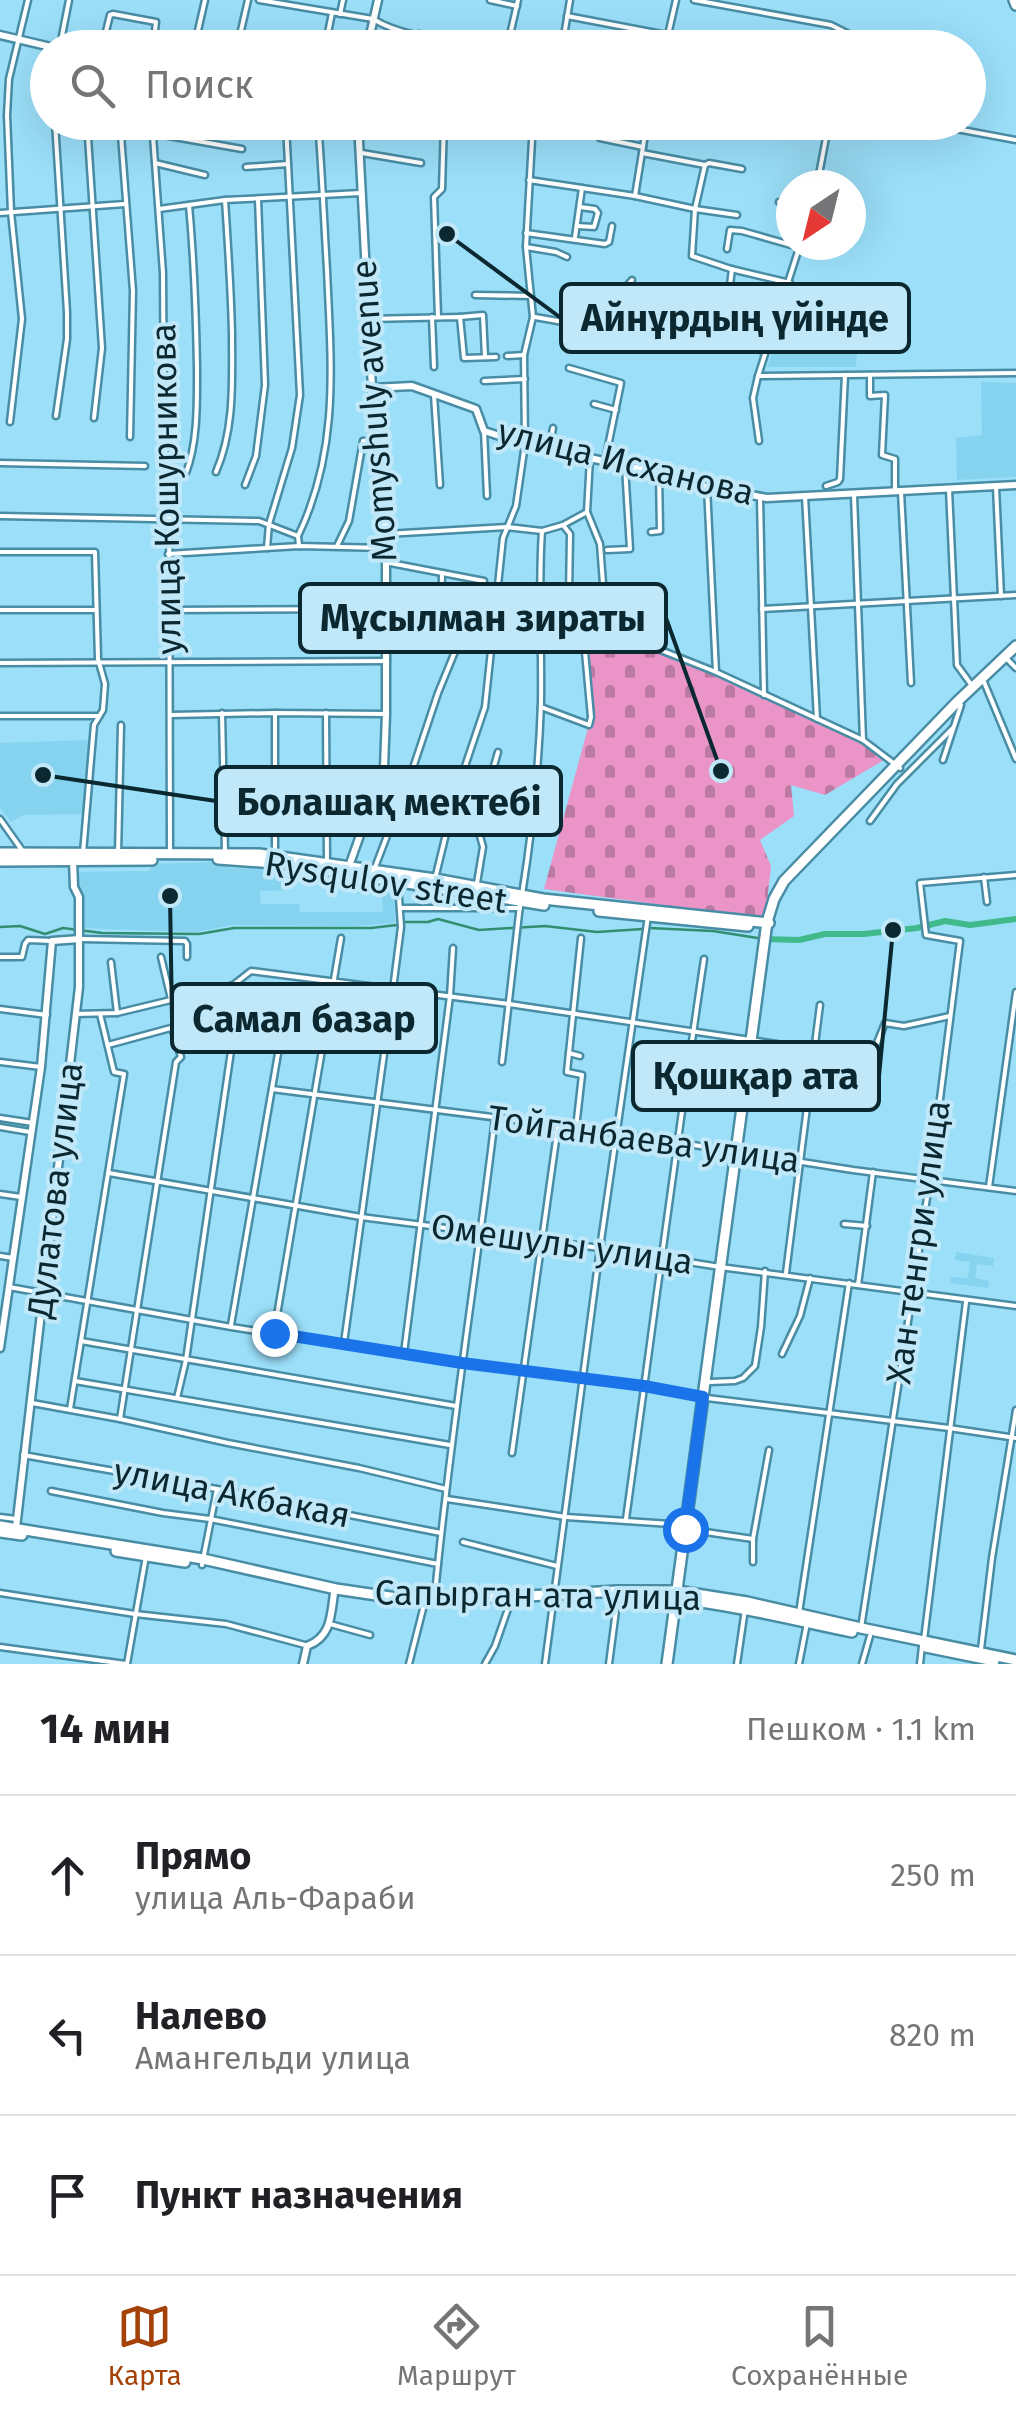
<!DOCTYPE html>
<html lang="ru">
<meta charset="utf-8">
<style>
body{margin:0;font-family:"Fira Sans",sans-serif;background:#f6f6f6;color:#202124}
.compass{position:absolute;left:776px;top:170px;width:90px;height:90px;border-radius:50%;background:#fff;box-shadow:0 10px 40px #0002;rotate:215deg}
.stop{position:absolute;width:30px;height:30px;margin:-22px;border:8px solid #1a73e8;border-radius:50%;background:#fff}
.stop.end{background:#1a73e8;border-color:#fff;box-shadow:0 2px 10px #0008}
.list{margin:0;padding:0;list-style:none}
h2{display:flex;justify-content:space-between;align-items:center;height:130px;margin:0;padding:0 40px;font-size:42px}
h2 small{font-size:32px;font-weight:400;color:#757577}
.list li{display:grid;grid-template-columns:65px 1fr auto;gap:30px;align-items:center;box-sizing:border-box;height:160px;padding:0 40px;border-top:2px solid #e0e0e0}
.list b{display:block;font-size:38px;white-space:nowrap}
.list p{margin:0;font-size:32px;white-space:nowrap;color:#757577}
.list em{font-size:32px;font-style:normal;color:#757577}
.icon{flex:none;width:55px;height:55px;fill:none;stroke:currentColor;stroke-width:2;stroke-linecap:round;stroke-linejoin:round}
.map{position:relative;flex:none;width:1016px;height:1664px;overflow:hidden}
.search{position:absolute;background:#fff;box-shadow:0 10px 40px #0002;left:30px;right:30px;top:30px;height:110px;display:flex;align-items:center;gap:25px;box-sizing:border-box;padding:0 35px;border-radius:55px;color:#757577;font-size:38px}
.sheet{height:610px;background:#fff}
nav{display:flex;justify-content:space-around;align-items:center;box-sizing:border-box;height:140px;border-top:2px solid #e0e0e0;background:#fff;font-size:28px;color:#757577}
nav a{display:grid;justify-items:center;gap:5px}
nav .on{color:#a54208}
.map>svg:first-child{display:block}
.built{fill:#85d3ef;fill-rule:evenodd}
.cemetery{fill:url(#cemetery-stones)}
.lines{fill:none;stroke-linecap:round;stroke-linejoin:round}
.stream{stroke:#318e70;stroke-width:2.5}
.river{stroke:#41ba8b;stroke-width:6}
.street-casing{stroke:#498da5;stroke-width:9}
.secondary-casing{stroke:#498da5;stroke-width:11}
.primary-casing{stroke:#498da5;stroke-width:14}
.street{stroke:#fff;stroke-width:4}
.secondary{stroke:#fff;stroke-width:6}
.primary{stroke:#fff;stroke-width:9}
.route{stroke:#1a73e8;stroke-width:12}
.labels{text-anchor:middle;stroke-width:8;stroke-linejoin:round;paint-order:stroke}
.street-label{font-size:35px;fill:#0b2831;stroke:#c1e8f8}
.leader{fill:none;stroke:#0b2831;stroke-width:4}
.callout-dot{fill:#0b2831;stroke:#c1e8f8;stroke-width:4}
.callout{fill:#c1e8f8;stroke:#0b2831;stroke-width:4}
.callout-label{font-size:38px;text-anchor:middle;font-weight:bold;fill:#0b2831}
</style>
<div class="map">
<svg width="1016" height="1664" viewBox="0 0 1016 1664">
<defs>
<pattern id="cemetery-stones" width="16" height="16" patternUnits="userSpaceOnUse" patternTransform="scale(2.5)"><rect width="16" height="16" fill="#ea94c7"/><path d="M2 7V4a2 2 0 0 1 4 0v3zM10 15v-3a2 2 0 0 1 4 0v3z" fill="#bc79a2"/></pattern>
</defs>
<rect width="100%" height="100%" fill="#9bdff9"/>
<g class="built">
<polygon points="861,295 856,367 767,367 793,301"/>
<polygon points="981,382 1016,383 1016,477 957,480 956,438 982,435"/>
<polygon points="89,740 83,814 23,815 11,822 0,808 0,743"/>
<path d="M227 862 230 868 285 870 286 866 394 882 395 923 353 926 231 925 196 932 81 928 73 872 150 871 151 864ZM299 873 325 876 329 885 347 886 348 892 382 897 383 912H300L299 904H261L260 891 287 890 288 882H298Z"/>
<polygon points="956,1252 994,1258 993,1266 977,1264 975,1278 989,1281 988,1288 950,1283 951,1277 968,1278 970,1262 955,1260"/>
</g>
<polygon class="cemetery" points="595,624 716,672 863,740 889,757 825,795 791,785 794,816 760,840 771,866 765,919 544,889 591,717 583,630"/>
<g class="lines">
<g class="stream">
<polyline points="405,922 428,922 438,919 479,930 545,926 597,932 643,929"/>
<polyline points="0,927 20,926 45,934 63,928 102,933 199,934 234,928 371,928 397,925"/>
<polyline points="649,928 713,931 764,939"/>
</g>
<polyline class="river" points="765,939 799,940 825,934 864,934 917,928 945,921 970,925 1016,919"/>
<g class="street-casing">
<g id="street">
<path d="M259 0 373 19C407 40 462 41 501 48"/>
<polyline points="490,0 517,6"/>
<polyline points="694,0 831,25 859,39"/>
<polyline points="340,14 343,0"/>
<polyline points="567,16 735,48"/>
<polyline points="239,38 292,48"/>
<polyline points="60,46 69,0"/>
<polyline points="102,48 110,15 113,14 156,22 153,48"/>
<polyline points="194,48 205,0"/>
<polyline points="237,48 248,0"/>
<polyline points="325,48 332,13"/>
<polyline points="416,48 419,34"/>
<polyline points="507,48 518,0"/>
<polyline points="562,48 570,0"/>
<polyline points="665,48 676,0"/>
<polyline points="55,122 67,312 67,339 56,416"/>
<polyline points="87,122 102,348 94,418"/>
<polyline points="120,122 133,291 130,437"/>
<polyline points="152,122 163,273 164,435 165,456 169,466 170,850"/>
<polyline points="602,122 600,138 643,147"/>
<polyline points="919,122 1016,140"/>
<polyline points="627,124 628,122"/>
<polyline points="681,126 682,122"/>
<polyline points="152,133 242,149"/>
<polyline points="362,153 421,163"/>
<polyline points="642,153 705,165 709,163 742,169"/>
<polyline points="155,163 205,175"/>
<polyline points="705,165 695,209 692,256 731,269 790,283"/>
<polyline points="246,167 288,164"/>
<polyline points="529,180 635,196 695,209 737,215"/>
<polyline points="817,185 829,122"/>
<polyline points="635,196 647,122"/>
<polyline points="779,202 791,204"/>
<polyline points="159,209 225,200 361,193"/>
<polyline points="0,213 125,204"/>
<polyline points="577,226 594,227 598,213 595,209 580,207"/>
<polyline points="526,233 605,244 609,242 612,226"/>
<polyline points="575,237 582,188"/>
<polyline points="800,245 758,376 1016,373"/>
<polyline points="526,247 556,252 567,257"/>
<polyline points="727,249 730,230 742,231 791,245"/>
<polyline points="732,269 730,285 749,292 747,316"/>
<polyline points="475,295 531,296"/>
<polyline points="432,317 434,367"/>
<polyline points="438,317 434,197 442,189 444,122"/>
<polyline points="460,317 483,315 485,357"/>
<polyline points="535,317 603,329 617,326 669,332 766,351"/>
<polyline points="367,319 460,317 464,358 496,357"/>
<polyline points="611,327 616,299 632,280"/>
<polyline points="507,356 524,355"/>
<polyline points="569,368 621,383 605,461"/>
<polyline points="870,375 870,396 885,395 882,455 895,459 895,489"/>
<polyline points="758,376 753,398 759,441"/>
<polyline points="484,381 525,379"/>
<polyline points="434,395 440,485"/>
<polyline points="594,404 616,410"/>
<polyline points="10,422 22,319 11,212 7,115 9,79 28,0"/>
<polyline points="484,431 487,496"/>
<polyline points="549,449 553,428"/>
<polyline points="0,463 145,466"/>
<path d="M216 472C235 428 232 380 232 333 231 289 228 245 225 200"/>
<path d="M186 473C198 442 197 402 197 367 196 313 194 259 189 205"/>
<polyline points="245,485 256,456 265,385 258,199"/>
<polyline points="826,486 838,482 840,479 845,375"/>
<polyline points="707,487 716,672"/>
<polyline points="996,487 1001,596"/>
<polyline points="949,489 957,665 973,687"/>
<polyline points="901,492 911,683"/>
<polyline points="854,495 863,740"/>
<polyline points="805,496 817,719"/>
<polyline points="760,497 764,695"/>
<polyline points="587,512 600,544 604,597 660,596"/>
<polyline points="0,516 259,521 298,536 299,546"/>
<polyline points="563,525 570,534 569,596"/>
<polyline points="651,532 660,531 659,473"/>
<polyline points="386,534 507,527 542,531 563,525 587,512 590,458"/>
<path d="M298 536C340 449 331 363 327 270 324 221 322 171 318 122"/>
<polyline points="337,546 349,521 363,441 375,440"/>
<polyline points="267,548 269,524 292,448 300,395 286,125"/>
<polyline points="607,550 630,549 625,466"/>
<polyline points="0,552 95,552 98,659 105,684 103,710 94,725 83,853"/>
<polyline points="168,554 299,546 385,548"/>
<polyline points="762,609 1016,595"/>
<polyline points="0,610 95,610"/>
<polyline points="168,610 383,609"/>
<polyline points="441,635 442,573"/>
<polyline points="1007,659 1016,668"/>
<polyline points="0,663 387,661"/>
<polyline points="984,682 1016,759"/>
<polyline points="541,707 589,725 591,717 583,630 587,624 595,624 716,672 863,740 900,768"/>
<polyline points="222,713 225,853"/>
<polyline points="326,713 327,864"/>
<polyline points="171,715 275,713 386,714"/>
<polyline points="0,716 99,716"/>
<polyline points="943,760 961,705"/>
<polyline points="376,795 399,806"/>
<polyline points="0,819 24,853"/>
<polyline points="870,821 897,784 953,728"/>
<polyline points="118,854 121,725"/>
<polyline points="275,856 275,713"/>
<polyline points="374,870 413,768 438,693 484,581 385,562"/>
<polyline points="984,877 987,902"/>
<polyline points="435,879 456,793 485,707 503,538 516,506 525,444 524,355 533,317 526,247 533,122"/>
<polyline points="477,883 483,847 477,825 498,752"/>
<path d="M522 895C532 832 539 766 541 702 542 645 538 588 542 531"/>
<polyline points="401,908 520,908"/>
<polyline points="82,939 185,941 187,944 187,957"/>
<polyline points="0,957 22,957 25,944 28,940 52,941"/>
<polyline points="161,957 171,999"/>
<polyline points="111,962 117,1013"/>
<polyline points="0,1009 47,1015"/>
<polyline points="75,1014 117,1013 233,985 251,971 509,1004 871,1058 885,1023 904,1026 950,1016"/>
<polyline points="108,1045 237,1010 326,1027"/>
<polyline points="569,1053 580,1056"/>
<polyline points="0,1062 41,1067"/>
<polyline points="502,1062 520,905"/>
<polyline points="272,1089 617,1133 853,1170 1016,1191"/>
<polyline points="0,1118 33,1123"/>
<polyline points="0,1127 30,1132"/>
<polyline points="576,1128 582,1075 567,1072 581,938"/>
<polyline points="109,1173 361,1217 600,1248 720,1267 1016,1306"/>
<polyline points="989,1187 1016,992"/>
<polyline points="0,1194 21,1197"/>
<polyline points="844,1224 867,1226"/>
<polyline points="0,1256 13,1258"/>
<polyline points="786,1273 820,1005"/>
<polyline points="858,1285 873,1172"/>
<polyline points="9,1287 231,1327 462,1363 644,1386 707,1398 949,1428 1016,1438"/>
<polyline points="231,1325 284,1019"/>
<polyline points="274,1333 341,938"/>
<polyline points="81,1341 456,1406"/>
<polyline points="344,1343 393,989 401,927 398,883"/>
<polyline points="404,1353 450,996 453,948"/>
<polyline points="782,1354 800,1316 810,1278"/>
<polyline points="75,1381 450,1445"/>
<polyline points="710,1382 735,1381 743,1378 755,1366 761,1327 765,1271"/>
<polyline points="177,1398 186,1360 237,1010 233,985"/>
<polyline points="32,1403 120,1419 228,1443 359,1468 446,1489"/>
<polyline points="70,1409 124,1074 114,1072 100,1014"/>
<polyline points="120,1419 176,1062 181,1057 172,1028"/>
<polyline points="512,1453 558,1126"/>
<polyline points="23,1455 217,1489 441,1533"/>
<polyline points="51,1491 163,1513 210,1519 438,1564"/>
<polyline points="447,1499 566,1517 686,1525"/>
<polyline points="0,1517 16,1519"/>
<path d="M626 1519C652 1332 676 1146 704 959"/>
<polyline points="685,1529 753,1539 769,1450"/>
<polyline points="463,1542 557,1566"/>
<polyline points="753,1562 753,1539"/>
<polyline points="202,1565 217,1489"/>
<polyline points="0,1593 135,1614 226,1624 305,1645"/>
<path d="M435 1594C450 1435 476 1277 495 1118"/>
<polyline points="799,1613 849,1283"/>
<polyline points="330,1624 370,1635"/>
<polyline points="861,1628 930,1178 960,941 926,935 920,883 1016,875"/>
<polyline points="924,1640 966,1302"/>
<polyline points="0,1647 126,1664"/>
<polyline points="981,1649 992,1558 1016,1410"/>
<polyline points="127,1664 146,1556"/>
<polyline points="409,1664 424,1605"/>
<polyline points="485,1664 495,1646 510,1603"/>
<polyline points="545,1664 600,1248 648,916"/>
<polyline points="609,1664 618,1595"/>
<polyline points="737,1664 745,1609"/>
<polyline points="799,1664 807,1623"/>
<polyline points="862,1664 870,1636"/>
<polyline points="920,1664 922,1646"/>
</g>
</g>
<g class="secondary-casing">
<g id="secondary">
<polyline points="0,35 51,47 67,48"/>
<polyline points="367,48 378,0"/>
<polyline points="372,388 412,386 476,409 484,431 525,444 659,473 691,484 767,498 1016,485"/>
<polyline points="348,869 384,768 386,714 386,534 372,388 358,122"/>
<polyline points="0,1348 41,1067 52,941 80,939"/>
<polyline points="16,1528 79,987 79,897 74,887 73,860"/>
<path d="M303 1664 307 1646C331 1637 331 1616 334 1593"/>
</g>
</g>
<g class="primary-casing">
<g id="primary">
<polyline points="1014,0 1016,5"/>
<polyline points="0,853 259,854 435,879 543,899 769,923"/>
<polyline points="218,859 288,864 544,905"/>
<polyline points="0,861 152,860"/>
<polyline points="599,911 748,926"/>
<polyline points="0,1526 203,1559 336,1589 397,1598 510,1597 617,1591 677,1591 747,1602 861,1628 1016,1660"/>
<polyline points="0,1532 22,1535"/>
<polyline points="116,1551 185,1562"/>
<path d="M641 1596C715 1600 780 1617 852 1632"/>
<polyline points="926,1647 994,1661"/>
<polyline points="667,1664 767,922 774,899 784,881 958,701 1016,646"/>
</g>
</g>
<use href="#street" class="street"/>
<use href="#secondary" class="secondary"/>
<use href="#primary" class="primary"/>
</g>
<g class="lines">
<polyline class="route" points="274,1333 462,1363 644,1386 703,1397 685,1529"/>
</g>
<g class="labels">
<g class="street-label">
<text transform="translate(374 411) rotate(-94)" y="12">Momyshuly avenue</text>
<text transform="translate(626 462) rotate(14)" y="12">улица Исханова</text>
<text transform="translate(166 489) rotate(-91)" y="12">улица Кошурникова</text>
<text transform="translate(386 882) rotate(9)" y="12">Rysqulov street</text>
<text transform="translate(644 1139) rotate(8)" y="12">Тойганбаева улица</text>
<text transform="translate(55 1190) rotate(-83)" y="12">Дулатова улица</text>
<text transform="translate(918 1242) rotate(-82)" y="12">Хан тенгри улица</text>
<text transform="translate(562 1244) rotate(8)" y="12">Омешулы улица</text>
<text transform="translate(232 1493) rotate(11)" y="12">улица Акбакая</text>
<text transform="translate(538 1595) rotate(1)" y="12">Сапырган ата улица</text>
</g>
</g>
<path class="leader" d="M447 234L561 318M721 771L666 618M43 775L216 801M170 896L172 1018M893 930L879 1076"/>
<g class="callout-dot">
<circle cx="447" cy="234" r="10"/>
<circle cx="721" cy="771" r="10"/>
<circle cx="43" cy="775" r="10"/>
<circle cx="170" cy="896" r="10"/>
<circle cx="893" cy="930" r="10"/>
</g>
<g class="callout">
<rect x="561" y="284" width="348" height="68" rx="10"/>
<rect x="300" y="584" width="366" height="68" rx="10"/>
<rect x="216" y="767" width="345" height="68" rx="10"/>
<rect x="172" y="984" width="264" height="68" rx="10"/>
<rect x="633" y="1042" width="246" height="68" rx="10"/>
</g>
<g class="callout-label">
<text x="735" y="331">Айнұрдың үйінде</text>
<text x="483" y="631">Мұсылман зираты</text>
<text x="389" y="815">Болашақ мектебі</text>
<text x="304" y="1032">Самал базар</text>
<text x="756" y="1089">Қошқар ата</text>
</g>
</svg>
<svg class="compass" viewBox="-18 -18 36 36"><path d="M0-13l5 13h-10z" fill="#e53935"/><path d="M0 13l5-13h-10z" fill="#757577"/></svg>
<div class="stop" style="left:685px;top:1529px"></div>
<div class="stop end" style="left:274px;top:1333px"></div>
<div class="search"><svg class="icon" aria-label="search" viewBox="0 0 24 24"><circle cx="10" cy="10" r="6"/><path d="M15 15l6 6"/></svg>Поиск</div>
</div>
<section class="sheet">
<h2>14 мин<small>Пешком · 1.1 km</small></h2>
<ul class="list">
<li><svg class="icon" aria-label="ahead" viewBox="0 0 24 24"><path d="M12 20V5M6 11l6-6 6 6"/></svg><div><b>Прямо</b><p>улица Аль-Фараби</p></div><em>250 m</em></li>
<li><svg class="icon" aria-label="left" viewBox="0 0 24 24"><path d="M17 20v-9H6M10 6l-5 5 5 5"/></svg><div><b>Налево</b><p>Амангельди улица</p></div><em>820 m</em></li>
<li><svg class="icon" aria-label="arrive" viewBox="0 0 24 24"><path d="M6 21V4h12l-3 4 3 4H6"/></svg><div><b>Пункт назначения</b></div></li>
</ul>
</section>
<nav>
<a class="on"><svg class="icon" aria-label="map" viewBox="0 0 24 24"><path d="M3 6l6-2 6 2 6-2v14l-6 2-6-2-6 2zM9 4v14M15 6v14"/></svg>Карта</a>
<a><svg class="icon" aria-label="directions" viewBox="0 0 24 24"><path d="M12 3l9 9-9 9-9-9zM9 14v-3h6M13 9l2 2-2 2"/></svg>Маршрут</a>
<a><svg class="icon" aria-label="saved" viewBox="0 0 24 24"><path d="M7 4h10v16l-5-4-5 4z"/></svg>Сохранённые</a>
</nav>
